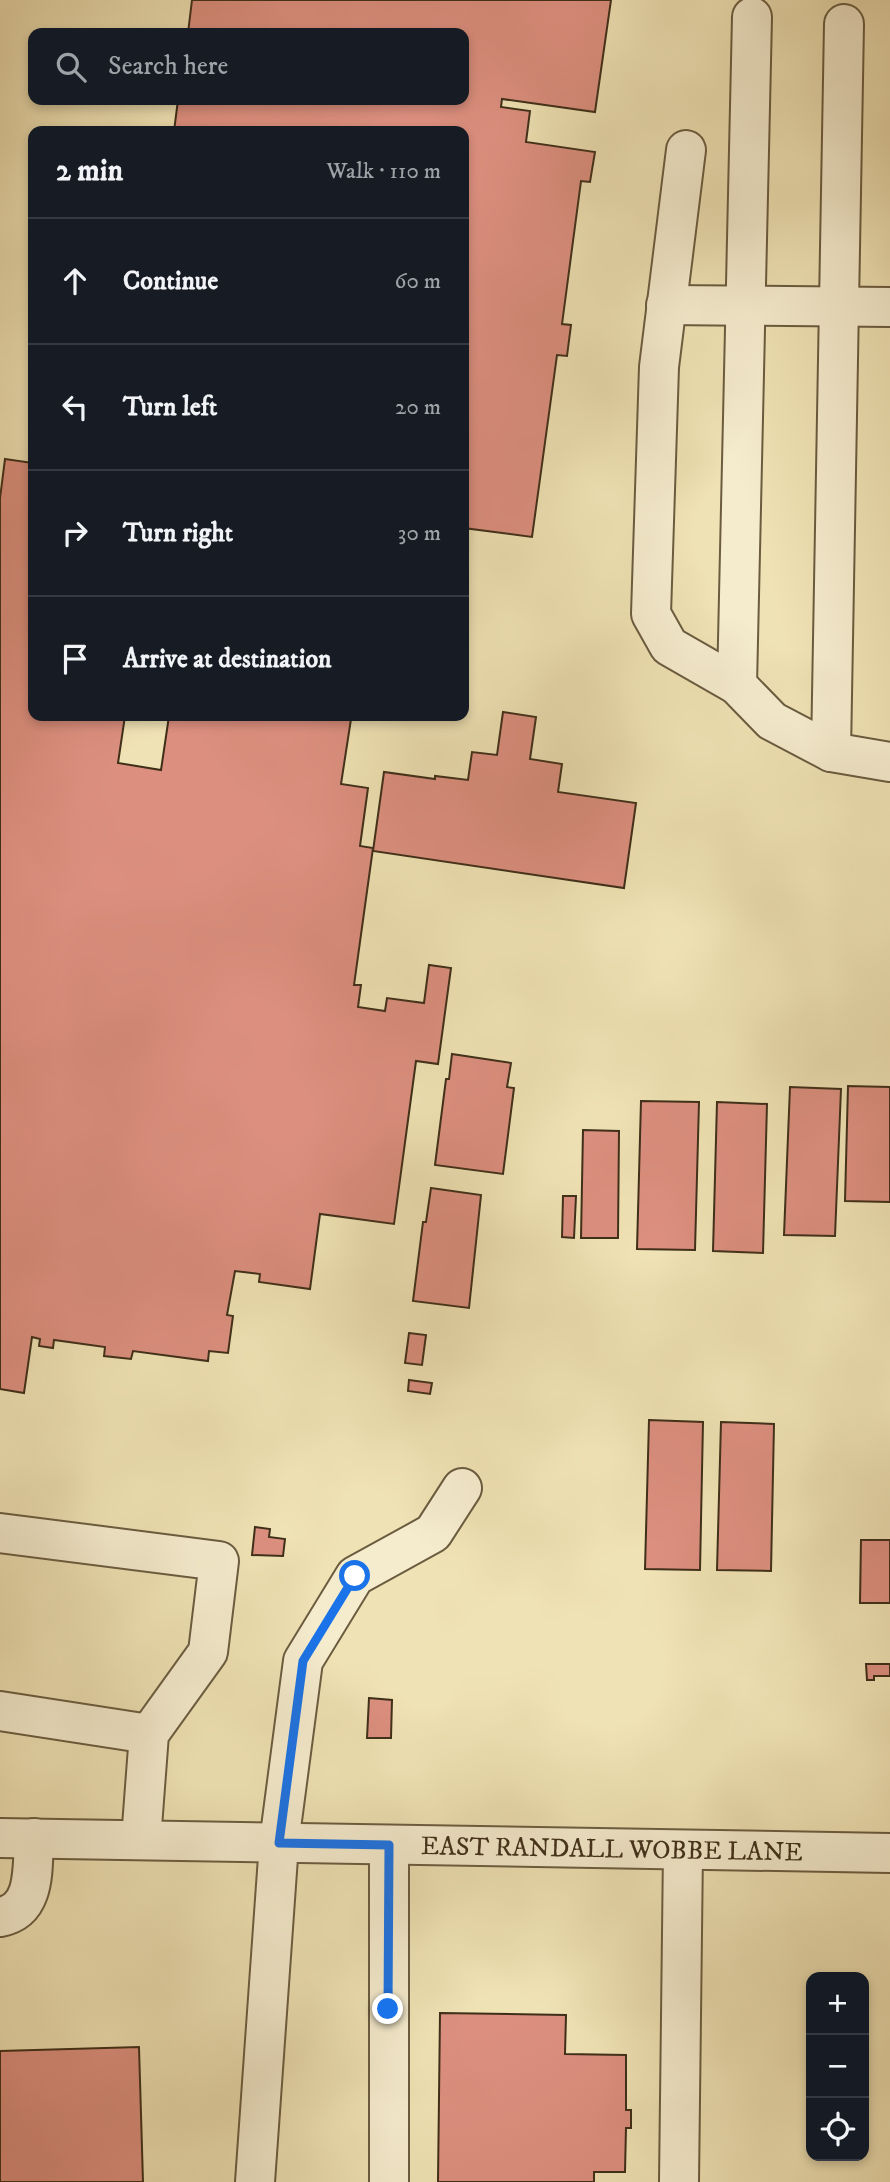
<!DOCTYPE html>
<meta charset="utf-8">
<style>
body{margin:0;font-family:"IM FELL DW Pica",serif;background:#20242c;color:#f1f3f6}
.controls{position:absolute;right:21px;bottom:21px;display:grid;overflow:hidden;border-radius:14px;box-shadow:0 4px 10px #0003}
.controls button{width:63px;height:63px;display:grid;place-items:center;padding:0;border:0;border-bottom:2px solid #363941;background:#171b24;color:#f1f3f6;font:35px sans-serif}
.stop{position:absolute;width:21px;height:21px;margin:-16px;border:5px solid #1a73e8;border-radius:50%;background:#fff}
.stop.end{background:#1a73e8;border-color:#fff;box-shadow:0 2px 7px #0008}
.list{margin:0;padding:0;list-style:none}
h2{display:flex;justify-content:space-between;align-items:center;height:91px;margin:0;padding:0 28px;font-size:30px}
h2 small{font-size:23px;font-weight:400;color:#9ea1a6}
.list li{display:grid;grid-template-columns:46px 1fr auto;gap:21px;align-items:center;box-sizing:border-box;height:126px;padding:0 28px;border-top:2px solid #363941}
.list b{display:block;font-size:26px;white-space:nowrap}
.list em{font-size:23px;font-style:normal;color:#9ea1a6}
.icon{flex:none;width:38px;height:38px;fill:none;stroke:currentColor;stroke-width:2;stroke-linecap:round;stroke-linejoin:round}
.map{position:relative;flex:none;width:890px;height:2182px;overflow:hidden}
.search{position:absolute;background:#171b24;box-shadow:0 4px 10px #0003;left:28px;top:28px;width:441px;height:77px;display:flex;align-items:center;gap:18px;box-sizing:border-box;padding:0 24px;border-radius:14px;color:#9ea1a6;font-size:26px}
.panel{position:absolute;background:#171b24;box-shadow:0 4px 10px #0003;left:28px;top:126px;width:441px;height:595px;border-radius:14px}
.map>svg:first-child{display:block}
.building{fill:#dc8f7f;stroke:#3f2f19;stroke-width:2}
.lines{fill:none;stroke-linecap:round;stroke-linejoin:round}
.minor-casing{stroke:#6b5c40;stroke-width:42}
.minor{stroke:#f5ecce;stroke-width:38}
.route{stroke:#1a73e8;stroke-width:9}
.labels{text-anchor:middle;stroke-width:5;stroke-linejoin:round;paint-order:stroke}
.street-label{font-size:26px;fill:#3f2f19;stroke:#f5ecce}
</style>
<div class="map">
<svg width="890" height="2182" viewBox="0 0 890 2182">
<rect width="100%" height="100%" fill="#efe2b4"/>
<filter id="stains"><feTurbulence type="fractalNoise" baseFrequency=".00286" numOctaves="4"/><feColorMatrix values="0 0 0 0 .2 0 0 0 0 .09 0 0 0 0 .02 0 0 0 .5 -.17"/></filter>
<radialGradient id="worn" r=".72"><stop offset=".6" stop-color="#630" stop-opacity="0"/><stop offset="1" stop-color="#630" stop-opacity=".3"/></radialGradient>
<g class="building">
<polygon points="192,0 611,0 595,112 502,99 501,107 530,111 526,142 595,152 590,182 581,181 562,324 571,325 567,356 557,355 532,537 464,528 464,131 174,131 178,100 464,100 464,33 188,33"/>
<polygon points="5,459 33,463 33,716 125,716 118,763 161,770 169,716 326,716 351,719 341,784 368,788 360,846 373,848 354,985 361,985 358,1007 385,1011 387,998 424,1003 429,965 451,968 438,1064 416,1061 394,1224 320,1214 310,1289 259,1282 260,1274 235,1271 227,1315 233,1316 228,1353 209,1351 208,1361 133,1351 131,1359 104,1356 105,1347 54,1340 53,1348 39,1346 40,1339 32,1337 24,1393 0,1389 0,498"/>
<polygon points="503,712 536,717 530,759 562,764 558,792 636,803 624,888 373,851 384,772 435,779 435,776 468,780 472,752 497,755"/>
<polygon points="452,1054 511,1063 507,1087 514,1088 503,1174 435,1165 446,1079 449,1079"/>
<polygon points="848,1086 890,1087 890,1202 845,1201"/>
<polygon points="790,1087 841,1089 835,1236 784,1235"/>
<polygon points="641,1101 699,1102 695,1250 637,1249"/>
<polygon points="717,1102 767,1104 763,1253 713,1251"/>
<polygon points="583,1130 619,1131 618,1238 581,1238"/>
<polygon points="431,1188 481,1195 469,1308 413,1301 423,1222 426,1222"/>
<polygon points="563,1196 576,1196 574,1238 562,1237"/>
<polygon points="409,1333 426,1335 422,1365 405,1363"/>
<polygon points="409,1380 432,1383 430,1394 408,1391"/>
<polygon points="649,1420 703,1422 700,1570 645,1569"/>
<polygon points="721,1422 774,1424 771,1571 717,1570"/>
<polygon points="255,1527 270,1529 269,1537 285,1539 283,1556 252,1555"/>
<polygon points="861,1540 890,1540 890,1603 860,1603"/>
<polygon points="866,1664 890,1664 890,1676 874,1676 874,1680 867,1680"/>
<polygon points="369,1698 392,1700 391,1738 367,1738"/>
<polygon points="440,2013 566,2015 565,2054 626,2055 626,2110 631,2110 631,2128 626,2128 625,2172 594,2172 594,2182 438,2182"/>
<polygon points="139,2047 143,2182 0,2182 0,2051"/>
</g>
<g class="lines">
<g class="minor-casing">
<g id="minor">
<polyline points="686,150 659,367 651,614 669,646 737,685 772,721 831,752 890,762"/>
<polyline points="666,305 890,307"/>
<polyline points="737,685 752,17"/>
<polyline points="831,752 844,24"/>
<polyline points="0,1533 219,1561 208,1652 149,1734 141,1840"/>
<polyline points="0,1711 149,1734"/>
<path id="s1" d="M0 1838 890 1853"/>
<polyline points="389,1845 389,2182"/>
<path d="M0 1917C37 1910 32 1868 34 1838"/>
<polyline points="255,2182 279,1843 303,1661 355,1576 433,1533 462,1488"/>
<polyline points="679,2182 683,1850"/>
</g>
</g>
<use href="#minor" class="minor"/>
</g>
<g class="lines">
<polyline class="route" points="355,1576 303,1661 279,1843 389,1845 388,2009"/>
</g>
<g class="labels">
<g class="street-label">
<text dy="9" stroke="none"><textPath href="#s1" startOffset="612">EAST RANDALL WOBBE LANE</textPath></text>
</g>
</g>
<rect width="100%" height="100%" filter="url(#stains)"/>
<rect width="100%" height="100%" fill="url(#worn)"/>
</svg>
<div class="controls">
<button>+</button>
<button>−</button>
<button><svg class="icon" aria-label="locate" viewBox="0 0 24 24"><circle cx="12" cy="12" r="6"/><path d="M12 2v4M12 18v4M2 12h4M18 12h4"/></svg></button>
</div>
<div class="stop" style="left:355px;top:1576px"></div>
<div class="stop end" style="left:388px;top:2009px"></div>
<div class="search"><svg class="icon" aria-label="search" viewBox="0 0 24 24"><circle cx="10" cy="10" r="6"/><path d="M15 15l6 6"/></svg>Search here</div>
<section class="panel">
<h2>2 min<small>Walk · 110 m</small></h2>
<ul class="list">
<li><svg class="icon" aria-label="ahead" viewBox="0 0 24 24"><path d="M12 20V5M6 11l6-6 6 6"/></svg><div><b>Continue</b></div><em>60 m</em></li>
<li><svg class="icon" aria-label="left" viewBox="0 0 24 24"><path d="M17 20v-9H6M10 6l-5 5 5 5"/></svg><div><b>Turn left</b></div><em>20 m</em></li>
<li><svg class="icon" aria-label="right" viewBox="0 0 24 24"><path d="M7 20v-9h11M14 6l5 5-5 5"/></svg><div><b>Turn right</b></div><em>30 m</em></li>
<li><svg class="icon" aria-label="arrive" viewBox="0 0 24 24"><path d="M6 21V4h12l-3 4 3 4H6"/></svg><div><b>Arrive at destination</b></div></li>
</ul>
</section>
</div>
